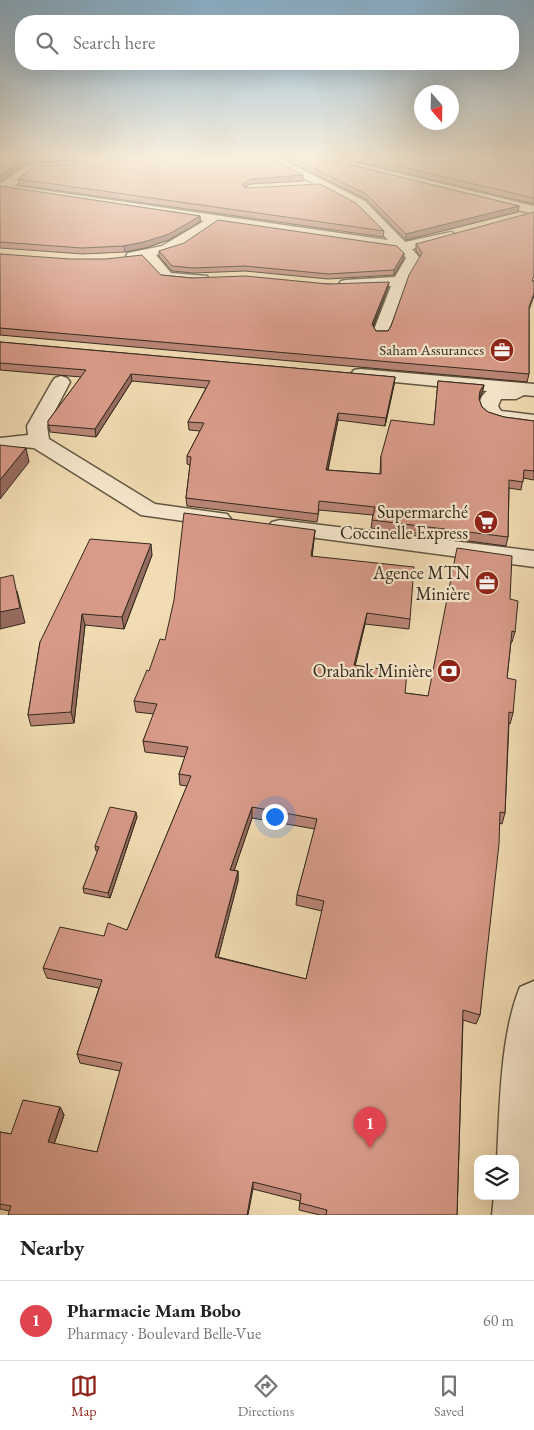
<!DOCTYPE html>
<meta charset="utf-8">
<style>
body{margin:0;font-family:"EB Garamond",serif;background:#f2f2f2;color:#222}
.controls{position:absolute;right:15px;bottom:15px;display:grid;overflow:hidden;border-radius:10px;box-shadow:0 5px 20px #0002}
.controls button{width:45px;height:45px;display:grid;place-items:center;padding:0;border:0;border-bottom:1px solid #e0e0e0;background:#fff;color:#222;font:25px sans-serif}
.compass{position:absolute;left:414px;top:85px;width:45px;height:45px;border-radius:50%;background:#fff;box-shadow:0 5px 20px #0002;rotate:160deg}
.you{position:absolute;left:274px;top:816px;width:18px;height:18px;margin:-12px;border:4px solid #fff;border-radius:50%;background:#1a73e8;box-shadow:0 0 0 8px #1a73e833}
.badge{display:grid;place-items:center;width:32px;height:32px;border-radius:50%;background:#8f2418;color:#fff;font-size:16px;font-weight:700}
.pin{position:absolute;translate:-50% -41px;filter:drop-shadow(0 1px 2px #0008)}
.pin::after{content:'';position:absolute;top:26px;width:18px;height:15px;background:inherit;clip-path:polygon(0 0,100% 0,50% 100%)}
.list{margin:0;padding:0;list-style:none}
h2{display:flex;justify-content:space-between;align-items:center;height:65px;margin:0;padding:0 20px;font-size:21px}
h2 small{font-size:16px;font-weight:400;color:#767676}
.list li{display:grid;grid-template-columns:32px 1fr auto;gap:15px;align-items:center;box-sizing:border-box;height:80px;padding:0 20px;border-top:1px solid #e0e0e0}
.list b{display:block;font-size:19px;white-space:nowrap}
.list p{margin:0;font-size:16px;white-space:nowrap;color:#767676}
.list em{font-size:16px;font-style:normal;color:#767676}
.icon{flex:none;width:28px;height:28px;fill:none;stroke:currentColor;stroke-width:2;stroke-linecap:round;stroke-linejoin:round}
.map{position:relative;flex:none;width:534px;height:1215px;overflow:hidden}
.search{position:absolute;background:#fff;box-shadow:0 5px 20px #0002;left:15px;right:15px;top:15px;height:55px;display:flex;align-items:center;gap:12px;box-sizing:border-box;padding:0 18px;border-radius:20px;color:#767676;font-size:19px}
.sheet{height:145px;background:#fff}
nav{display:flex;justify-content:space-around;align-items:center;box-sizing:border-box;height:70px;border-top:1px solid #e0e0e0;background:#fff;font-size:14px;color:#767676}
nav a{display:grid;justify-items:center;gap:2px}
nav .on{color:#8f2418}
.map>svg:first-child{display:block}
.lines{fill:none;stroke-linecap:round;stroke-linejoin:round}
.minor-casing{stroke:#625642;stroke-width:3}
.minor{fill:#f7e8ce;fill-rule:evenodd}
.wall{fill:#ba8576;stroke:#32291d;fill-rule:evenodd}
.shaded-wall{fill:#976c60;stroke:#32291d}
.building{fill:#d89b89;stroke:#32291d;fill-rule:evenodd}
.labels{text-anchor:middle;stroke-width:4.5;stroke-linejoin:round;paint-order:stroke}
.far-poi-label{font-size:15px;fill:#32291d;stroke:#f7e8ce;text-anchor:end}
.poi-label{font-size:18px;fill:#32291d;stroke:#f7e8ce;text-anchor:end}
</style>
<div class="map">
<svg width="534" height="1215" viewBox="0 0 534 1215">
<rect width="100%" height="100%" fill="#f2dcb3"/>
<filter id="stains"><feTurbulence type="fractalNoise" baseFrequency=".004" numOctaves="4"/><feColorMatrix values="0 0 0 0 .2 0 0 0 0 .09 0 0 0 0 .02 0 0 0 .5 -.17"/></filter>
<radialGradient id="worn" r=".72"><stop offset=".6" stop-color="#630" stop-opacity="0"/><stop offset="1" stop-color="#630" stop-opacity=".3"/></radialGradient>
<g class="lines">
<g class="minor-casing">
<g id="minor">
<polygon points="264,157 277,157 365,201 405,242 451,232 458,236 456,239 412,249 420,258 407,281 387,336 375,336 373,332 391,286 346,288 341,287 339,284 341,281 346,280 395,277 406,258 397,249 218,223 171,252 156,255 171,273 207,276 209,279 207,282 167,281 162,280 143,258 133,260 126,256 128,253 162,246 204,221 0,190 0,184 28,164 74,162 78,163 79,165 78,167 35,169 14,186 388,240 357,207"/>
<polygon points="314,157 331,157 534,206 534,214 315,159"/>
<path d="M360 369 534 384V396L524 395 516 399H501L498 406 501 411 534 415V427C520 425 482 425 480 409 479 401 481 396 487 391L354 378 351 374 354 370Z"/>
<polygon points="61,376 67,378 70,382 47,426 49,439 155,504 227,514 231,519 227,524 219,526 141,515 34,448 22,447 0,450 0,438 28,435 27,426 52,382 55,378"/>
<polygon points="280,520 534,551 534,567 272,532 268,527 272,522"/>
<path d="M534 981V1215H492L494 1196H515V1159H497C500 1106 500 1036 520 987Z"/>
</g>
</g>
<use href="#minor" class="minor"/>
</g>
<g class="wall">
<polygon points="0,157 162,157 158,160 303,181 250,184 245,188 384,231 383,237 19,185 18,179 73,165 77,162 74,160 28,162 0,182"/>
<polygon points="280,157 319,157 519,206 518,212 406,240 366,199"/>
<polygon points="338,157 534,157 534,204"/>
<polygon points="0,186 200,216 200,222 169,240 145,248 125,252 83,254 0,248"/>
<polygon points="416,244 534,281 534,296 529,310 529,374 527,382 0,335 0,254 161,275 192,278 328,284 388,288 373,327 376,331 388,331 391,326 420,257 416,250"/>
<polygon points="159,251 404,258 394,275 328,279 245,271 193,273 172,271 159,256"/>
<polygon points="0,342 395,377 394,385 385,426 338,420 328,470 380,474 381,456 434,425 438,381 484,385 482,393 479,399 482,407 488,412 504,417 534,421 534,480 523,478 521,490 509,488 508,537 506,546 371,528 373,515 319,510 317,522 187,506 186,498 190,465 187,464 187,456 200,431 189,430 188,422 206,388 132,381 96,437 50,432 48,421 81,377 0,370"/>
<path d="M315 530 312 556 410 619 409 629 365 624 355 665 405 693 428 696 510 599 515 632 512 642H511L507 678 513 713 510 724 509 723 505 813 502 824 499 823 480 1015 476 1024 463 1020 457 1215H320L299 1210 300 1201 253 1189 9 1211 0 1209V1132L11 1134 60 1107 64 1115 54 1144 97 1152 120 1071 80 1063 77 1054 99 988 47 978 43 968 104 936 127 930 187 786 180 785 179 774 185 757 145 752 143 741 154 714 136 712 134 701 165 640ZM252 818 315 829 297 895 296 905 322 911 306 979 218 957 238 881V871L234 870Z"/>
<polygon points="152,555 124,629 85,625 74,723 31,726 28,715 40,642"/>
<polygon points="137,817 110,898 84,893 83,888 98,851 96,851 95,846"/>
</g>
<g class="shaded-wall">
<polygon points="27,157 28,162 0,182 0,176"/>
<polygon points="303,175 303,181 250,184 242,190 242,185 250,179"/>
<polygon points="519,206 518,212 406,240 406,234"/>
<polygon points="200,216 200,222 169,240 145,248 125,252 124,246"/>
<polygon points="404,253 404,258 394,275 394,270"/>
<polygon points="389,282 388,288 371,331 372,324"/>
<polygon points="131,374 132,381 96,437 95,429"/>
<polygon points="395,377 394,385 385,426 386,418"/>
<polygon points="484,385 482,393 479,398 480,391"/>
<polygon points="338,413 338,420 326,478 326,470"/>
<polygon points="26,448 29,462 0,499 0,480"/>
<polygon points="315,530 314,540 311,566 311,556"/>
<polygon points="151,544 152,555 124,629 122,617"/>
<polygon points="17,591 25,623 0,629 0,612"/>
<polygon points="367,613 365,624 353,675 354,665"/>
<polygon points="82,614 85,625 74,723 71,712"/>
<polygon points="252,807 252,818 231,880 230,870"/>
<polygon points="136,812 137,817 110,898 108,893"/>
<polygon points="238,871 238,881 216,966 215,957"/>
<polygon points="60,1107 64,1115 52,1150 48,1142"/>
<polygon points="253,1182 253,1189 248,1215 247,1215"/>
</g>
<g class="building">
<polygon points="0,157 34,157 27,157 0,176"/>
<polygon points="75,157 156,157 158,160 166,160 173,157 270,157 303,175 250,179 242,185 246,188 320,184 356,203 384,231 18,179 35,166 73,165 80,161"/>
<polygon points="291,157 319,157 519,206 406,234 366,194"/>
<polygon points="359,157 534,157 529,159 534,160 534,198"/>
<polygon points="0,186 200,216 169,234 144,242 124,246 82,248 0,242"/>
<polygon points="534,212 534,276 532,281 534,281 534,293 529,307 529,374 0,328 0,254 70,259 106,259 142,255 161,275 192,278 245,276 328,284 389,282 372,324 376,331 388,331 391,326 409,275 422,253 416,244"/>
<polygon points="218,220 397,246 404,253 394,270 328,274 245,266 193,268 172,266 159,251 184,243"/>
<polygon points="0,342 395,377 386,418 338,413 326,470 381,474 381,456 391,420 434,425 438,381 484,385 480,391 479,399 482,407 488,412 504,417 534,421 534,471 524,470 523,482 509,480 508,537 372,520 375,507 319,501 318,514 186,498 191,457 187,456 204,423 188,422 210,381 131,374 95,429 48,425 48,421 86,370 0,363"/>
<polygon points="0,445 26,448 0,480"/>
<path d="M184 513 315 530 311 556 414 567 410 619 367 613 354 665 407 673 405 693 428 696 457 548 512 556 510 599 518 601 515 632 512 631 507 678 516 680 513 713 509 712 505 813 500 812 499 844 480 1015 463 1010 457 1215H326L327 1210 300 1203 301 1194 253 1182 247 1215H8L11 1206 0 1204V1132L11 1134 23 1100 60 1107 48 1142 97 1152 122 1063 77 1054 102 980 43 968 60 927 104 936 108 923 127 930 191 776 179 774 188 747 143 741 157 704 134 701 147 670 149 671 160 639 165 640 174 600ZM252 807 317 819 297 895 324 901 306 979 215 957 238 871 230 870Z"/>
<polygon points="90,539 151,544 122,617 82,614 71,712 28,715 40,642"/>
<polygon points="13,575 20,608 0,612 0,578"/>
<polygon points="110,807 136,812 108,893 83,888 99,847 95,846"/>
</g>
<linearGradient id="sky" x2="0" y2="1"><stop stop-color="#8ab6d4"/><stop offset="0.48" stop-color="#f9efdd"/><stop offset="1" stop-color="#f9efdd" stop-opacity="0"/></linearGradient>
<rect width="534" height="327" fill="url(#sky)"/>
<defs>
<g id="office-disc" transform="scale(1.25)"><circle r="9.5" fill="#8f2418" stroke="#f7e8ce"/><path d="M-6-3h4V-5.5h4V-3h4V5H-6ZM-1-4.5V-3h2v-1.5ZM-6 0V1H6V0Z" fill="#fff"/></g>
<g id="supermarket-disc" transform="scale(1.25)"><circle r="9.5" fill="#8f2418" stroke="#f7e8ce"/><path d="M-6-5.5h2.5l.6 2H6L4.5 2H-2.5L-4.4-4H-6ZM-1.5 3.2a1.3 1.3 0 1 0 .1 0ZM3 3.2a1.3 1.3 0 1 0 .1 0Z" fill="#fff"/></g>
<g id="bank-disc" transform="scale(1.25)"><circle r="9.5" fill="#8f2418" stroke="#f7e8ce"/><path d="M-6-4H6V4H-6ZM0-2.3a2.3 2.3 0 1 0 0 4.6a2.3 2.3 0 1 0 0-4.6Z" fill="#fff"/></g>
</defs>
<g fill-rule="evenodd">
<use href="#office-disc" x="502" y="350"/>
<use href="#supermarket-disc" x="486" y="522"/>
<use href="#office-disc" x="487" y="583"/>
<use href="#bank-disc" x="449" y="671"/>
</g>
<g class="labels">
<g class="far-poi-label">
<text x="484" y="355">Saham Assurances</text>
</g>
<g class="poi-label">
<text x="468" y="518">Supermarché<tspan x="468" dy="21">Coccinelle Express</tspan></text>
<text x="470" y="579">Agence MTN<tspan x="470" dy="21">Minière</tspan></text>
<text x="432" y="677">Orabank Minière</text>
</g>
</g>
<rect width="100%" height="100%" filter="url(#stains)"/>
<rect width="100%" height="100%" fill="url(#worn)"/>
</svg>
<div class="controls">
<button><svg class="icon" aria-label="layers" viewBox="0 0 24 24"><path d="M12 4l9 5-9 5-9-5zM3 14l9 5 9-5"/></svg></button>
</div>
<svg class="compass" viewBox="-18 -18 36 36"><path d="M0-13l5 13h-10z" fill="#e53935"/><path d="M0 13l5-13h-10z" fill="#767676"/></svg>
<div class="you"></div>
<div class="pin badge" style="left:370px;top:1148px;background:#e0444e">1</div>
<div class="search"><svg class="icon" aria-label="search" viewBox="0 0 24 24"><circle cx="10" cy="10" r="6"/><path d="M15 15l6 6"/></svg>Search here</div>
</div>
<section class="sheet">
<h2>Nearby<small></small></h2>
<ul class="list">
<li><span class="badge" style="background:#e0444e">1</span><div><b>Pharmacie Mam Bobo</b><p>Pharmacy · Boulevard Belle-Vue</p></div><em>60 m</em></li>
</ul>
</section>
<nav>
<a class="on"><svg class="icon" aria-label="map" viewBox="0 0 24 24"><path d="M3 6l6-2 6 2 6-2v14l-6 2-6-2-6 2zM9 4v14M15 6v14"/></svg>Map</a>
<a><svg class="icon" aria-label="directions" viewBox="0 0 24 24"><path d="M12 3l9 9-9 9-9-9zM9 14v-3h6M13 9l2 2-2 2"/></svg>Directions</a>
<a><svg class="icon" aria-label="saved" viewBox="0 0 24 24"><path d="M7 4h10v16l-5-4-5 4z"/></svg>Saved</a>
</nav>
